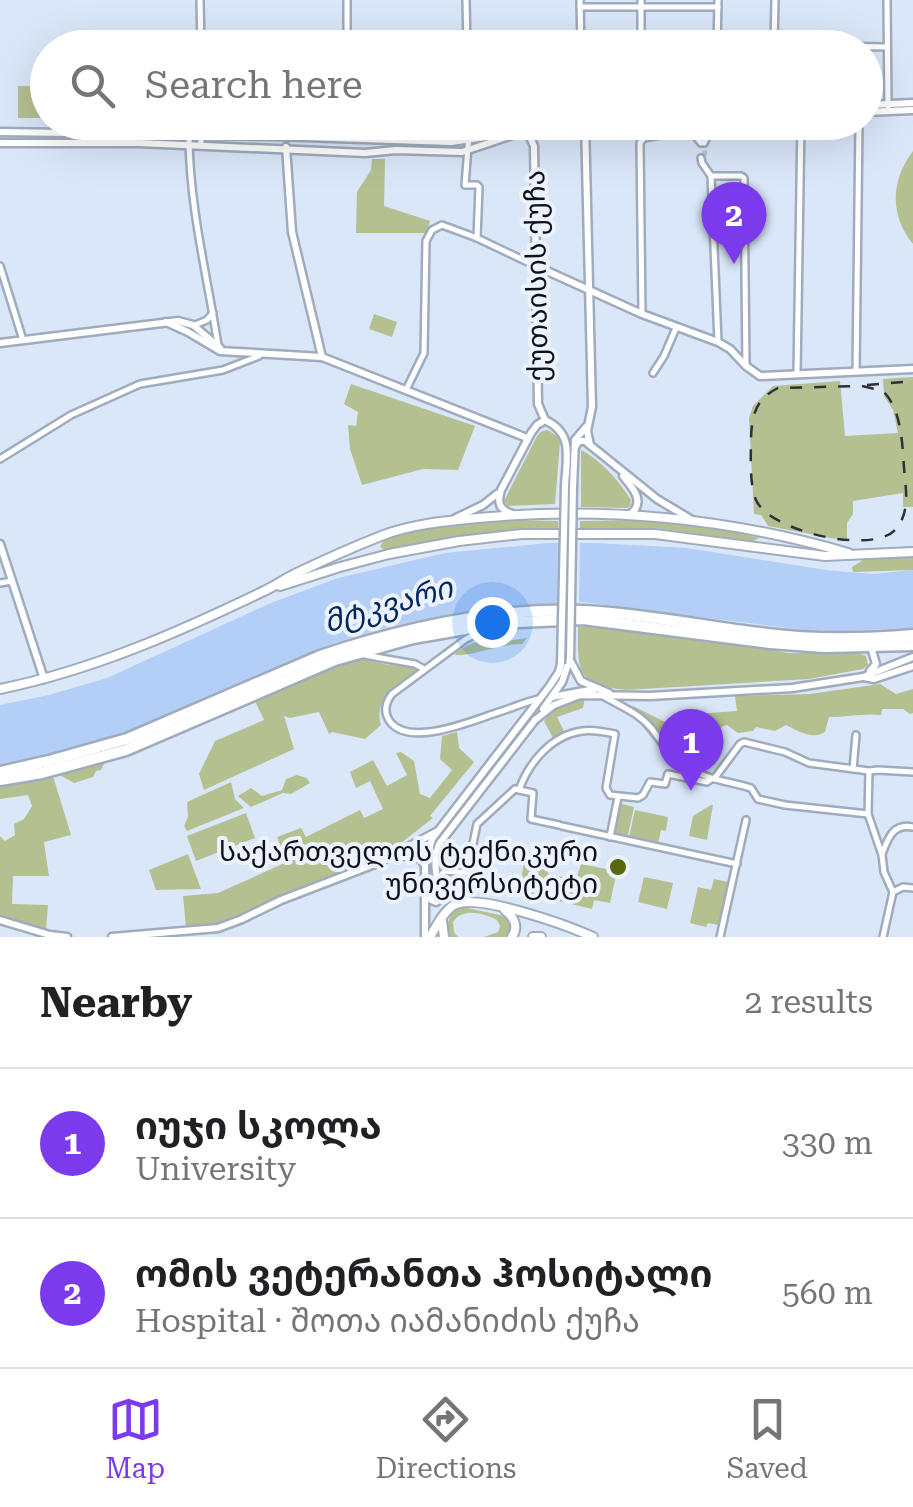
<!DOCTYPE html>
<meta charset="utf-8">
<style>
body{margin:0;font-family:"Roboto Serif","Noto Sans Georgian",serif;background:#f2f2f2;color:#202124}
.you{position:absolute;left:492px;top:622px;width:35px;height:35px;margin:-25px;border:8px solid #fff;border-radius:50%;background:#1a73e8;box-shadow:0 0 0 15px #1a73e833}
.badge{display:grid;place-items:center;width:65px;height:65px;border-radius:50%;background:#7c3aed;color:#fff;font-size:32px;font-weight:700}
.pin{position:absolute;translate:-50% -82px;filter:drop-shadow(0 2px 5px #0008)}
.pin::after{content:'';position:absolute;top:52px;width:35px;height:30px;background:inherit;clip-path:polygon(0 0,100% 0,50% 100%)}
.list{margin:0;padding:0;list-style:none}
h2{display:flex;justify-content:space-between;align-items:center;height:130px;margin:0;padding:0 40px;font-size:42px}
h2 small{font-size:32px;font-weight:400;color:#757577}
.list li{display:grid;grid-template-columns:65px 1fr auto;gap:30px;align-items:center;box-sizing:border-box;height:150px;padding:0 40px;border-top:2px solid #e0e0e0}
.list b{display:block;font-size:38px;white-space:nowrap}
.list p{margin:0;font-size:32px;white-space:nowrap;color:#757577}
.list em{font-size:32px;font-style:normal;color:#757577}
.icon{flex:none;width:55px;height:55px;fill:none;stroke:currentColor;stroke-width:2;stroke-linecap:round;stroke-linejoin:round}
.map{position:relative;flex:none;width:913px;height:937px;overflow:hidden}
.search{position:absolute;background:#fff;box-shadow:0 10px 40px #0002;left:30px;right:30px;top:30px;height:110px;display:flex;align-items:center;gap:25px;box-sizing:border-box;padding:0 35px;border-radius:55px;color:#757577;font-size:38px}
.sheet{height:430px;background:#fff}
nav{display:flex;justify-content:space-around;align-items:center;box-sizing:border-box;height:140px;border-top:2px solid #e0e0e0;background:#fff;font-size:28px;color:#757577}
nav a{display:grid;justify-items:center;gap:5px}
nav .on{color:#7c3aed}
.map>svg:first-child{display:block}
.green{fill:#b4c090}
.water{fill:#b3cef7}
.pier{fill:#dae7f9}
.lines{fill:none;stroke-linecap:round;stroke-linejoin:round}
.street-tunnel{stroke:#bcc7d7;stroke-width:5;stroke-dasharray:5 2.5;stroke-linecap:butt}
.street-casing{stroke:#a0acbd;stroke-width:10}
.secondary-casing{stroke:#a0acbd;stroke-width:11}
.primary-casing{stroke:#a0acbd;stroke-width:12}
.highway-casing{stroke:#a0acbd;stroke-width:15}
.street{stroke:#fff;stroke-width:5}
.secondary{stroke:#fff;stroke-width:6}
.primary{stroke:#fff;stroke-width:8}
.highway{stroke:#fff;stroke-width:10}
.rail{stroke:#2c3139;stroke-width:2.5;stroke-dasharray:12 12;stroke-linecap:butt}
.secondary-bridge-casing{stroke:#a0acbd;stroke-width:11;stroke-linecap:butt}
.secondary-bridge{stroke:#fff;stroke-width:6}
.poi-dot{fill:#58670f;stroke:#ecf3fe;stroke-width:4}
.labels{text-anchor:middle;stroke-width:8;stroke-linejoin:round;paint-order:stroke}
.street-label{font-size:28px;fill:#0f1319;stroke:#ecf3fe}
.poi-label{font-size:28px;fill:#0f1319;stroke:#ecf3fe;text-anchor:end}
.water-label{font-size:30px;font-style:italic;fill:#002861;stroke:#ecf3fe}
</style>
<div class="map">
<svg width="913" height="937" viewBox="0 0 913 937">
<rect width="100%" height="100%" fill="#dae7f9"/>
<g class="green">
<polygon points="18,86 39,86 40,118 18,118"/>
<path d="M913 151V244C889 215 891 180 913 151Z"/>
<polygon points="372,159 385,159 384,206 430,221 426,233 356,233 357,192 371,170"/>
<polygon points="374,314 397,322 392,337 369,329"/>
<polygon points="913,377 913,507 903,507 903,493 853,501 853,514 847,523 847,541 768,526 761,515 754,514 749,418 753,406 773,386 840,381 845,436 898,433 893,410 884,396 883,379"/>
<polygon points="351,384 475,426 458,470 423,469 362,485 350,449 348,425 356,426 358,412 344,404"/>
<polygon points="548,430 558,437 560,443 555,504 508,506 504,501 537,436 542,431"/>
<path d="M581 450C601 460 619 481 631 500L630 506 627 508 581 507Z"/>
<path d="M511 520 558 521V529L485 533 387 551 380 547 384 540C423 526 469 524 511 520Z"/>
<polygon points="657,520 716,527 759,538 753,541 656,528 580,529 580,521"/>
<polygon points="913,556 913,570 853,572 852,567 866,558"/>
<path d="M578 626 656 632 789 653H859L866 656 868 665 863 669 809 679 626 690C575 684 578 671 578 626Z"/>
<path d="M517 628 500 642 527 638 522 644C499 644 473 656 455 655L456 652C468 644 504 629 517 628Z"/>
<path d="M361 659 389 665 416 666 415 672C397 687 373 698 381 725L365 739 332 732 329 734 319 712 290 718 284 716 294 749 204 790 199 774 215 741 264 720 255 701 350 660Z"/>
<path d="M880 684 896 694 913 689V713L910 714 903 709H882L881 715C864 713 847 717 829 717L825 732C812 740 798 731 786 725L775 731 756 727 753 731 738 733 727 725 723 726 698 755 667 727 654 741 630 711 633 706 667 723 677 724 696 714 737 711 735 696 810 694Z"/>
<path d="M585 698 583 708 557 717 564 731 553 738 544 721C555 707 568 703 585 698Z"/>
<polygon points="457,732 459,748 474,762 430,816 433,818 401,843 403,847 359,869 277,896 232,921 217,925 186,927 183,896 218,893 287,862 277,837 301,828 306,837 360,810 364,818 383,809 370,781 356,788 350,772 373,760 387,786 407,775 396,753 401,752 414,761 420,794 430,798 452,770 440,759 442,736"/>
<polygon points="106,760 101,770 96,771 93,777 74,783 58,774"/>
<polygon points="297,775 307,778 310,783 291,794 283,793 251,807 238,796 251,788 262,796 282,790 286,779"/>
<polygon points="53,776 71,835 44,842 49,876 13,876 12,904 48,905 46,930 0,917 0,836 5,841 15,835 14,824 24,819 32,806 28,795 0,799 0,786"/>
<polygon points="231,782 235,799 244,808 187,831 184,826 188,817 187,802"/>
<polygon points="618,803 634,807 627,839 612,835"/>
<polygon points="711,805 713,805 707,840 689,836 693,816"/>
<polygon points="635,810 668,817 666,831 661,830 658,844 629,837"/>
<polygon points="246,813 255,838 196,861 187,836"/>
<polygon points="526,851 551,857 548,874 576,880 581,864 617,871 610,903 594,900 592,909 542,897 542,891 535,890 533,895 523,893 524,881 522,874"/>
<polygon points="188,854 201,889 156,890 149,870"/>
<polygon points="644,877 673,883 667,909 638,902"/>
<polygon points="714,879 728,882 718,925 708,923 706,927 690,923 698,887 711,890"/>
<path d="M463 907 504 916 511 924 510 933 507 937H484L498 932 500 926 497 920C483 913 463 907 453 922L454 932 458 937H450C445 923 449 912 463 907Z"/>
</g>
<polygon class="water" points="548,543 595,543 687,548 826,570 873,574 913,570 913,628 843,631 803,630 583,602 486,607 392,626 334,643 130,731 53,754 0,764 0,705 49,695 107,678 271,603 338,578 445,553"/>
<polygon class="pier" points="558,538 580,538 579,607 557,608"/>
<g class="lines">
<polyline class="street-tunnel" points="704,143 705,158"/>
<g class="street-casing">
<g id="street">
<polyline points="200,0 201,48"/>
<polyline points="347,0 347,48"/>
<polyline points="466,0 467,48"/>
<polyline points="580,0 581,48"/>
<polyline points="887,0 888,107"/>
<polyline points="580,7 718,7"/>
<polyline points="467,38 581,39"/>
<polyline points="774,45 887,47"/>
<polyline points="774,45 775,0"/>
<polyline points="641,48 641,0"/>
<polyline points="717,48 718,0"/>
<polyline points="348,122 348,139"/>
<polyline points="470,122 465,185 477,185 479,187 477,238"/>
<polyline points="687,126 701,143"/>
<path d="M189 135C189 205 207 275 218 345"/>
<polyline points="704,143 714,122"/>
<polyline points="201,145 201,122"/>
<polyline points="701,158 702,163 711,176 718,342"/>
<polyline points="711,176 741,176 744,178 746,366"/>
<polyline points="0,266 23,340"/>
<polyline points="642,314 640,143 644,138 677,132 686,125"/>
<polyline points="195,325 207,320 213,313"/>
<polyline points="856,372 859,122"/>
<polyline points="653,373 664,356 676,328"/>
<polyline points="797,374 801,122"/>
<polyline points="406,390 424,353 426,241 432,230 442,225 477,238 536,266"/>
<polyline points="0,459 71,415 140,384 223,370 259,356"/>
<polyline points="0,583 12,581"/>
<path d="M488 628 466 639 392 694C385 703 383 713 391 723 412 747 474 720 499 712 512 708 525 702 538 699"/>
<polyline points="364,655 415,664 424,669"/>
<path d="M605 697C622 707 639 713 652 729 662 742 668 755 683 765 704 779 727 781 751 788L758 799 785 805 868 814"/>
<polyline points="853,769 856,735"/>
<polyline points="869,771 868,814 882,855 884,872 893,892 883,937"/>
<polyline points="714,779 740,744 744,742 785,752 809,763 869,771 878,770 913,772"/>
<path d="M519 790C529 762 552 735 582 731 593 729 605 732 615 734L606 788 610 795 638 798 643 795 650 782 665 784 668 774 707 782 711 779"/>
<polyline points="562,826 737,864"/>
<polyline points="610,837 618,797"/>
<path d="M882 854C888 838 893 823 913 827"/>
<polyline points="437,880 445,871 467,873 477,824 515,789 533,793 531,819 559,825"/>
<polyline points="893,892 903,887 913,888"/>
<polyline points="720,937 746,820"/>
</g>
</g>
<g class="secondary-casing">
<g id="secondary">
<polyline points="866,105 913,103"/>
<polyline points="866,112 913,110"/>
<polyline points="585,122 592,407 587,431 590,445"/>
<polyline points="527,131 534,146 538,404 545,420"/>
<polyline points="0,132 274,136 451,142 486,137 529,122"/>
<polyline points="0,143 139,143 365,153 396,150 462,152 551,122"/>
<polyline points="286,147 292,232 322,357"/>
<polyline points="536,266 642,314 718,342 730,349 746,366 760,376 913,369"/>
<polyline points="166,322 188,332 220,351 322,357 527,438"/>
<polyline points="0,343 178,321 193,325 220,348"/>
<path d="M545 420C575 434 566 459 565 487"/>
<polyline points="575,447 579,441 585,441 657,499 692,520"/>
<path d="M623 476C634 489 646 503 629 515"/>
<polyline points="573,487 575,440 586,427"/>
<path d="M512 514C499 509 497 503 501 490L531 433 537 425 545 420"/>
<polyline points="456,518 483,505 497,494"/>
<polyline points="0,544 44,679"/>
<polyline points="571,662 581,681 609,693"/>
<polyline points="870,671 876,664 871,647"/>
<polyline points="864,677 874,679 913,666"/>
<polyline points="552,697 595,689"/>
<polyline points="543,709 562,682 570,658"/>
<polyline points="535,720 554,705 580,695 650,696 792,688 863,677 913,657"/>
<path d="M395 856C406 856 419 853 424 864"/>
<path d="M441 889C434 875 434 858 439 844L535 720"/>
<polyline points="441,889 471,901"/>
<polyline points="426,892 431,900 436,902 440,898 441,889"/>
<polyline points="0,920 50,935 67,937"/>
<polyline points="112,937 218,928 242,919 281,900 380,862 436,832"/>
<polyline points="425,937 425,865 432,839 549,687 559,672 561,664"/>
</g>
</g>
<g class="primary-casing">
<g id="primary">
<polyline points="280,586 340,567 389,554 459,541 522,534 655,534 825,556 913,552"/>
<path d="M0 689C93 670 179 632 264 591 275 586 286 578 297 573 324 560 353 547 381 536 411 524 446 521 478 518 602 506 729 518 848 553"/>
<path d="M505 910C514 917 519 927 512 937"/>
<polyline points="442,921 444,937"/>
<path d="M430 937C436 927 443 912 454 905 476 892 569 926 593 937"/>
<polyline points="533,937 541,937"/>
</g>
</g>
<g class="highway-casing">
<g id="highway">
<path d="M0 772 49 761 127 739 320 656C404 628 495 607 584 611 646 614 706 627 767 634 815 640 865 639 913 635"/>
<polyline points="0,780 42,773 126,750 335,660 413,638 500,623 583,619 770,643 824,647 913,645"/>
</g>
</g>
<use href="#street" class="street"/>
<use href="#secondary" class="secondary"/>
<use href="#primary" class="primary"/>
<use href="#highway" class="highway"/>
<g class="rail">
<polyline points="867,385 913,381"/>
<path d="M862 386 883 391C904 412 902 451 905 479 907 497 908 516 895 530 871 555 769 531 756 500 749 482 751 457 751 438 752 414 756 399 778 388Z"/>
</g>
<g class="secondary-bridge-casing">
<g id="secondary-bridge">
<polyline points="570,658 573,487"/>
<polyline points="561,664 565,487"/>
</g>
</g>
<use href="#secondary-bridge" class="secondary-bridge"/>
</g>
<circle class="poi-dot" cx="618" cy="867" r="10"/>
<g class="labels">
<g class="street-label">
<text transform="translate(536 276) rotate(-91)" y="10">ქუთაისის ქუჩა</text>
</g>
<g class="poi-label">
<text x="598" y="861">საქართველოს ტექნიკური<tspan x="598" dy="32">უნივერსიტეტი</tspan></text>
</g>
<g class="water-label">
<text transform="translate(388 605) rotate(-16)" y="10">მტკვარი</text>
</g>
</g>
</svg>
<div class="you"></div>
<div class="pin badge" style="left:691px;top:791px">1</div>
<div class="pin badge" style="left:734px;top:264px">2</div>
<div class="search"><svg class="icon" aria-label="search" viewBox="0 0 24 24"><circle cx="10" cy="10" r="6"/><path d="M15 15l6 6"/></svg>Search here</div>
</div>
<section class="sheet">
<h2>Nearby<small>2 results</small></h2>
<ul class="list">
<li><span class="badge">1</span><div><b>იუჯი სკოლა</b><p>University</p></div><em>330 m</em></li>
<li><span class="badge">2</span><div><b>ომის ვეტერანთა ჰოსიტალი</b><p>Hospital · შოთა იამანიძის ქუჩა</p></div><em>560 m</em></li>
</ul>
</section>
<nav>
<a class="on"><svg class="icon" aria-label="map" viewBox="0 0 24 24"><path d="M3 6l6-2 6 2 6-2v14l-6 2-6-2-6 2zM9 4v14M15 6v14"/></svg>Map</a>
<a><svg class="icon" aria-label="directions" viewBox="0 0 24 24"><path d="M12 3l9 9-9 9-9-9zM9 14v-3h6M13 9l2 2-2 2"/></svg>Directions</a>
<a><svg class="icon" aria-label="saved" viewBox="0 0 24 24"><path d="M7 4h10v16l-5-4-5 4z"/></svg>Saved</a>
</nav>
